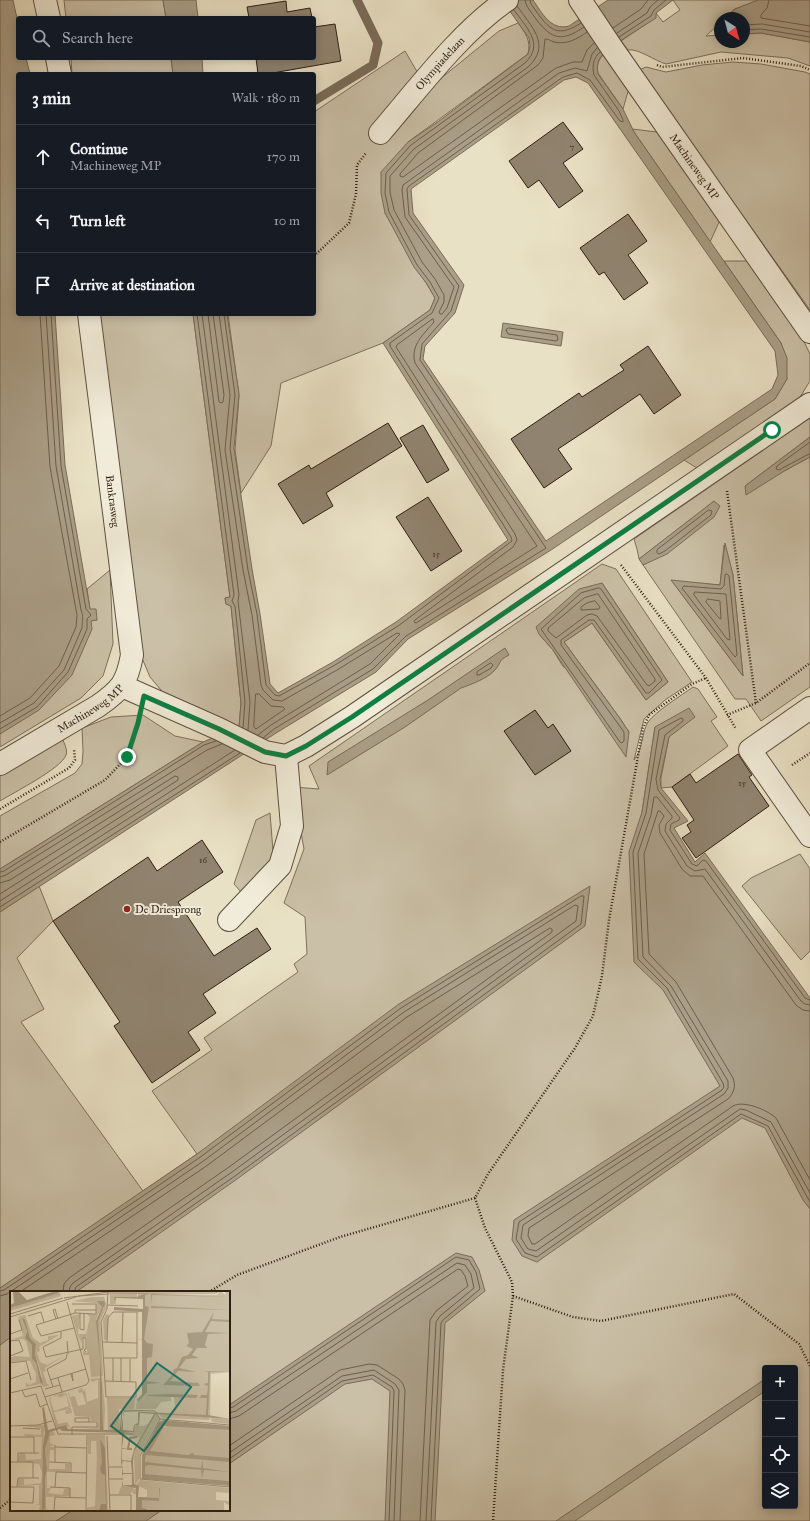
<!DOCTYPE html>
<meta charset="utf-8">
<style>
body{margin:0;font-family:"IM FELL Great Primer",serif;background:#20242c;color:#f1f3f6}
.controls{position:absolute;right:12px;bottom:12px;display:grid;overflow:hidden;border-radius:4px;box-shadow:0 2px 10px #0003}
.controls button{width:36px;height:36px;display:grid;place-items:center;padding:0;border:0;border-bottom:1px solid #363941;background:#171b24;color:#f1f3f6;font:20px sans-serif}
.compass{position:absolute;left:714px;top:12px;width:36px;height:36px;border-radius:50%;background:#171b24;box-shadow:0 2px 10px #0003;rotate:144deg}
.stop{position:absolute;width:12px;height:12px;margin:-9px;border:3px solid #0b8043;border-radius:50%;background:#fff}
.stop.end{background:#0b8043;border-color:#fff;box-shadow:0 1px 4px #0008}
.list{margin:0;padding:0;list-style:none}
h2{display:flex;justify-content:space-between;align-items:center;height:52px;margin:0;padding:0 16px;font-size:17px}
h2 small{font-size:13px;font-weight:400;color:#9ea1a6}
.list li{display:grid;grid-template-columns:26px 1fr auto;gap:12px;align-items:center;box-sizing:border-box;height:64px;padding:0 16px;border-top:1px solid #363941}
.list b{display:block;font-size:15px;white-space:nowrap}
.list p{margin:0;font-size:13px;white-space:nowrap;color:#9ea1a6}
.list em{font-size:13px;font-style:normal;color:#9ea1a6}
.icon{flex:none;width:22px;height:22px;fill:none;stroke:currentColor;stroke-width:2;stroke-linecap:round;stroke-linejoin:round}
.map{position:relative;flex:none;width:810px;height:1521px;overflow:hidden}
.search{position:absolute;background:#171b24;box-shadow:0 2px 10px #0003;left:16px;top:16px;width:300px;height:44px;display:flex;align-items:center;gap:10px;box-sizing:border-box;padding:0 14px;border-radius:4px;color:#9ea1a6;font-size:15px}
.panel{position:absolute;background:#171b24;box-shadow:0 2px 10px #0003;left:16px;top:72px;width:300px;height:244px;border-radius:4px}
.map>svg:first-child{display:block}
.green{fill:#cac0a7;stroke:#7d6f5c;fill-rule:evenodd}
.water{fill:#aa9f88;stroke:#796b59;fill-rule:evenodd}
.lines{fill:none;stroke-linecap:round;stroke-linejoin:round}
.shore{stroke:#6d5e4d;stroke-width:1}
.stream{stroke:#796b59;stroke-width:9}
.building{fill:#90836f;stroke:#301e12}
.minor-casing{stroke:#5e4f3f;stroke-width:24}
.path{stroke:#301e12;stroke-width:2.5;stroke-dasharray:1 2;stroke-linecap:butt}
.minor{stroke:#f1ecd9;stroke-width:22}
.route{stroke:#0b8043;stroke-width:5}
.poi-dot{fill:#8f2418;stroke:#f1ecd9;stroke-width:1.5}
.labels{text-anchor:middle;stroke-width:4;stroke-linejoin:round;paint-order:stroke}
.number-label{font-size:9px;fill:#483729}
.street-label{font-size:11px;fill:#301e12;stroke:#f1ecd9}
.poi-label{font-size:11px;fill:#301e12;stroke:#f1ecd9;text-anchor:start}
.inset-river{fill:none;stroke:#aa9f88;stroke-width:2}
.inset-road{fill:none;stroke:#9f937d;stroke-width:1}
.view{fill:#0f766e;fill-opacity:0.15;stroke:#0f766e;stroke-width:2}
.inset-edge{fill:none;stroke:#301e12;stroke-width:2}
</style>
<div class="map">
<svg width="810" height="1521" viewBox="0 0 810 1521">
<rect width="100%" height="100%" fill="#e9e1c5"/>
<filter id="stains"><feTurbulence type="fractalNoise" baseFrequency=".005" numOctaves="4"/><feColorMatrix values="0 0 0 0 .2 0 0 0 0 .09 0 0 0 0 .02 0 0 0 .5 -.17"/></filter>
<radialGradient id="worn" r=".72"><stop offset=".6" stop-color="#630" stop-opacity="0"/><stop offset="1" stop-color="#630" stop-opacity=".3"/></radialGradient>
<g class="green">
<polygon points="64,0 163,0 166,18 66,18"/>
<path d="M673 0H760L735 9 725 18H720V23L706 36 720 35V42H744V34L761 33 810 42V66L788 58 721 52 666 64C655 61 638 48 628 50L621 41 655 18 656 13 663 22 680 10Z"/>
<path d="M518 23C526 34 531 40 528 54L408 142 385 213 435 298 430 310 383 343 281 383 271 446 241 493 235 450 239 396 228 314H314V112L405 51 419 75 418 97 499 31Z"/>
<path d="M604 54 629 88 623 109 598 73C596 66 598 60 604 54Z"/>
<polygon points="71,58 171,58 173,74 72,74"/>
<polygon points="733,62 761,64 805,72 810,74 810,310 639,70 646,67 666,72 702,65"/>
<polygon points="632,129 657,132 720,220 710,242"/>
<polygon points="724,261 748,261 798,329 810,354 810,381 797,402 697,468 684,460 775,399 787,379 781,343"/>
<polygon points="99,314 193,314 230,597 225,598 226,604 231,606 241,703 239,728 166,696 150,677 142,658"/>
<path d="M810 418V437L745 486 786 470 810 457V687L761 721 746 699H735L643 565 714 517 713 502 639 559 637 549 634 539ZM724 545 733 575 743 676 672 581 720 585Z"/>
<path d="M602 564 616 569 692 682 665 700 644 719 634 760C644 747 641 734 648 722 656 711 682 695 693 687L698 689 717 717 711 721 728 746 672 787 661 788V778L669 737 655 727 642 812 810 1055V1521H0V912L39 886 53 921 17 958 44 1009 21 1022 143 1191 197 1154 152 1091 212 1050 204 1038 298 972 294 964 307 954 305 917 284 903 304 849 293 787 319 789 309 766ZM602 583 668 682 646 700 592 623 564 642 619 717 629 732 562 665 553 650 539 634ZM11 1292H229V1510H11ZM765 1368H795V1506H765Z"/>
<polygon points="110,570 113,644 103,676 81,698 0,747 0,734 91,620 97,620 90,609 87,589"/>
<polygon points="143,715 175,736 203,742 0,869 0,816 75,773 82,764 83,751 82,728 111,717"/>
<path d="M62 738C64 743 68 750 66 755 62 768 13 793 0 801V775Z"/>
<polygon points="270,813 274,864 242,893 234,884 256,820"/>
<polygon points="800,854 810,869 810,951 801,960 742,886 751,878"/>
</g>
<g class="water">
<polygon points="0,0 13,0 18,23 18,58 26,58 30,74 18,74 18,314 55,314 65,465 90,609 96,609 97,620 91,621 92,629 72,675 39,710 0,734"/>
<polygon points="163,0 196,0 198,18 166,18"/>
<path d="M502 0H533C542 13 551 31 569 26L608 0H673L656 13V18C644 26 606 48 600 58 597 63 597 68 598 74L623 109 634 132 781 343 787 358V379L775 399 551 550 408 639 376 672 276 733 0 912V869L203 742 239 727 241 703 231 606 226 604 225 598 230 597 193 314H227L239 394 234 448 252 569 260 614 270 684 278 693 333 662 396 622 508 540 383 343 430 310 435 298 427 284 414 267 385 213 381 193V172L408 142 439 121 528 54 530 46 529 38ZM576 77 588 83 775 351 778 375 772 389 546 541 423 359 425 346 455 313 464 285 413 213 411 189 564 80Z"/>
<polygon points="758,0 810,0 810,42 761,33 744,34 744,18 725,18 735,9"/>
<polygon points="171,58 202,58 203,74 173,74"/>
<polygon points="503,323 563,332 561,346 501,337"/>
<polygon points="810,437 810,457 786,470 746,495 745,486"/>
<polygon points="714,501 720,506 714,517 667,554 643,565 639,559"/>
<polygon points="725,543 733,575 743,676 671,580 720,585"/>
<polygon points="602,583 668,682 646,700 592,623 564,642 619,717 629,732 626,757 553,650 539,634 536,627 579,589"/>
<path d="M505 648 509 655C497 661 502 663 494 671 488 678 470 685 461 688L405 727 327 775 328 762 428 700Z"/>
<polygon points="689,708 695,717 669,737 660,779 661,788 688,821 674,828 695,862 705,853 810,998 810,1209 803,1200 765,1128 742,1118 537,1262 522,1256 512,1240 514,1220 720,1086 663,990 634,962 629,852 642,812 655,727"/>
<polygon points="590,886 585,926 237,1179 76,1292 11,1292 11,1337 0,1345 0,1288 197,1154 399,1004"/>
<polygon points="456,1253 472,1257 479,1270 485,1291 445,1323 435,1521 385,1521 390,1391 372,1379 345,1384 229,1464 229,1405"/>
<polygon points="765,1379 765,1391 575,1521 556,1521"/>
<polygon points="73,1510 162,1510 146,1521 56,1521"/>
</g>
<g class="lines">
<g class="shore">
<path d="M525 0C526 7 532 13 536 19 552 40 562 42 584 27"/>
<path d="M530 0 531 4C547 26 554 41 581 23"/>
<polyline points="769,0 767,8 761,15 761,18 810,26"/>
<path d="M517 6C531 26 552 45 528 67L414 149 390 176V192L394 210 422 262 435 279 444 295V302L439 312 440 314H442L447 308 454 287 405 217 402 190 403 185 559 73 575 68 587 71 592 54 597 48"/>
<polyline points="744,25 762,24 810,32"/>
<polyline points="613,28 641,9 648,0"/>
<polyline points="744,30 761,29 810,37"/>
<path d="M587 32C577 39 567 45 554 42 551 41 549 39 545 39L543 58 538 65 418 153 400 174V176L403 177 556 68 573 62H582L587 50 594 43"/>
<polyline points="617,33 647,13 650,7 658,0"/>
<polyline points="619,37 651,16 654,10 666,0"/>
<polyline points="197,314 234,595 232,601 235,606 245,702 243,728"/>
<polyline points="202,314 239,595 238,601 250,702 248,730"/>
<polyline points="208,314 219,402 222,403 223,402 224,395 213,314"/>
<polyline points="219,314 230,395 225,450 243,570 252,615 261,685 263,690 273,700 282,701 337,670 397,633 400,634 370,664 271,725 258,735"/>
<path d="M224 314 235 395 230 448 248 570 257 614 266 685 275 695 279 696 335 665 398 626 512 541 511 537 390 346V343L432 313 439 298 430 282 417 265 389 212 385 193 386 173 411 145 525 63C545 44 526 27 514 10"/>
<path d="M433 319 434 322C424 334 410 345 415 363L537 546 416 623 414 622 415 620 513 547 517 540 515 534 396 347 397 345Z"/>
<polygon points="509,328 557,335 558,340 556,341 508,334 506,330"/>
<polyline points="810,442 777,466 776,469 779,470 807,455 810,454"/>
<polygon points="709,510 712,511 711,515 665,551 659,554 657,553 657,550"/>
<polygon points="727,574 729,576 737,655 735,657 682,588 684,586 721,589 724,586 725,575"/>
<polygon points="599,588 601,589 662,680 649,693 646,693 594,620 589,620 561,640 561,645 624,732 624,741 622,743 620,742 541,629 581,593"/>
<polygon points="695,592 726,594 730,640 727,639 694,595"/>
<polygon points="598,594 655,679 655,681 649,686 647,685 597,616 592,614 587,615 556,638 548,631 548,628 584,598"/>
<polygon points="708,599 720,601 721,619 719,618 706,602"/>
<polygon points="595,601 600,607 599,609 581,610 581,607 587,603"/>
<polygon points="491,663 493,665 491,668 479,675 477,675 477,672"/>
<polygon points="256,694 259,694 271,706 283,707 285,709 256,729 254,727"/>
<polyline points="0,716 30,698 59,666 76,627 77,615 50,467 40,314"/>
<path d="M0 723 34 703 64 670 82 628C82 620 84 617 81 610L56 466 46 314"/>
<polyline points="0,729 37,707 68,672 87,629 87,619 91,615 86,609 61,466 51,314"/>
<path d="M263 738 274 729 373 669 406 636 546 548 420 360 422 344 451 311 459 286 409 215 407 189 409 186 563 77 577 73 590 80 620 121 623 122V120L619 111 594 75C592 66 593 58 600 52"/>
<polyline points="0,872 4,871 204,745 216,741"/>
<polyline points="0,877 6,875 207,750 222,744"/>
<polyline points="0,883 10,880 175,776 178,777 178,780 0,894"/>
<polyline points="0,901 235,750"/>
<polyline points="0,907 240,753"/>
<polyline points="810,1000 805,998 706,861 703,860 697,866 692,864 670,830 671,824 679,820 680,818 658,790 656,779 665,735 683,721 683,719 681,718 659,730 646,813 633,852 638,959 667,988 723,1083 724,1087 722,1090 519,1222 516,1239 525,1253 537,1257 741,1114 768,1126 810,1202"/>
<polyline points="810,1005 805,1004 801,1001 705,869 695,871 687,866 665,831 666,824 672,818 672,816 657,797 654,797 651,815 638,853 643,957 671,986 728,1081 728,1088 724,1094 523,1225 521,1238 528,1249 536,1251 740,1109 746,1110 771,1122 810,1193"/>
<path d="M810 1011 803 1010 796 1005 703 876H690L682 869 660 833 659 825 664 816 660 811H658L644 854 649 954 676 982 733 1078C736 1086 734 1093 728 1099L529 1228 528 1236 532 1244H535L733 1106C744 1100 767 1110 776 1118L810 1180"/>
<polyline points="0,1291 4,1290 199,1158 401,1008 581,896 584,896 581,924 235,1176 76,1287 74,1292"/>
<polyline points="20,1292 205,1167 407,1017 550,928 552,929 552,932 229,1167 69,1278 64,1284 63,1292"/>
<polyline points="0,1296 7,1294 202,1162 404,1012 575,905 578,906 576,921 232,1172 73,1283 70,1287 69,1292"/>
<polyline points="229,1408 233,1407 456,1257 469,1260 476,1272 480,1289 443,1320 441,1323 431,1521"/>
<polyline points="229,1413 236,1411 457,1263 465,1265 471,1274 474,1288 440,1316 436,1322 426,1521"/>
<polyline points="229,1419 239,1416 458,1269 461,1270 465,1276 468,1286 436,1311 430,1320 420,1521"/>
<polyline points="229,1446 340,1370 369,1364 377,1365 399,1379 403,1384 405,1390 400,1521"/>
<polyline points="229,1453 342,1376 374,1370 395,1384 399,1390 394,1521"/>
<polyline points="229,1459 342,1381 373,1375 392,1387 394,1391 389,1521"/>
</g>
<polyline class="stream" points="314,101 373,65 378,43 357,0"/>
</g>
<g class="building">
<polygon points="286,1 287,12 310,8 312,18 249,18 247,7"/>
<polygon points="335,24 341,61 267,74 258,74 256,58 314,58 314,27"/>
<polygon points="563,122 583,149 563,163 583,191 559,208 539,180 528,188 509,161"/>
<polygon points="628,214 647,241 628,255 648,283 624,300 604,272 599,275 580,248"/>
<polygon points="648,346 681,395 654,414 640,394 587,430 558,449 572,469 544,488 511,439 579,393 582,397 624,370 620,365"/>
<polygon points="388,423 402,446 326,493 333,506 303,524 278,484 309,465 311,469"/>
<polygon points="423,425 449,470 427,483 400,438"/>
<polygon points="428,497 462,551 431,571 396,517"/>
<polygon points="535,710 548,728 553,724 571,751 535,775 504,731"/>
<polygon points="738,754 752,775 749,777 769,806 696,858 682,838 691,832 687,825 694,820 672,787 690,774 696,783"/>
<polygon points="202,840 223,872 178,902 214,956 257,928 271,949 203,994 216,1013 188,1032 200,1050 152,1083 114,1026 120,1022 53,921 148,857 157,871"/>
</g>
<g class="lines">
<g class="minor-casing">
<g id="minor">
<polyline points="45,0 49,18"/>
<path id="s1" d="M580 0 612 48 810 332"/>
<polyline points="57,58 60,74"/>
<path id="s2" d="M380 133C418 89 460 32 507 0"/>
<polyline points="122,686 219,729 265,752 286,756 306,746 352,717 810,404"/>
<polyline points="810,708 750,750 810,836"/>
<path id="s3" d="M0 764 98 706C121 690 127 683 132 655L89 314"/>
<polyline points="229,920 280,866 292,826 286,756"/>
</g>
</g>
<g class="path">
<polyline points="657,65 662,67 743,58 801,66 810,70"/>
<polyline points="314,256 349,223 356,194 357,165 366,153"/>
<polyline points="727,491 756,703"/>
<polyline points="621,565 706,678 736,729"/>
<polyline points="727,715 756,703 810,663"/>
<polyline points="792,765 810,753"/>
<polyline points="0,809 69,768 75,760 74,749"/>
<polyline points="0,842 105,780 127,757 138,722"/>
<polyline points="475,1198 485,1228 512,1282 513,1296 503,1370 493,1521"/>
<polyline points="209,1292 237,1275 340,1237 475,1198 488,1174 575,1048 593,1016 602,976 609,920 643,728 649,715 692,684 706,678"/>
<polyline points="513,1296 573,1317 601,1321 734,1294 799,1344 810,1366"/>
<polyline points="0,1508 11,1499"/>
</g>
<use href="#minor" class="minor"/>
</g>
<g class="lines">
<polyline class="route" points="127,757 138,723 144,696 219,729 265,752 286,756 306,746 352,717 772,430"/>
</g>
<circle class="poi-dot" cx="127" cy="909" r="4"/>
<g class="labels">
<g class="number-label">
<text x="572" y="150">7</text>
<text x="436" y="557">15</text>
<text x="742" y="786">15</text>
<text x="203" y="863">16</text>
</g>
<g class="street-label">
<text dy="4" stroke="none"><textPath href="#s2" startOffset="92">Olympiadelaan</textPath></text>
<text dy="4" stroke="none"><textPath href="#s1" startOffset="202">Machineweg MP</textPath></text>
<text transform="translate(113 501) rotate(83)" y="4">Bankrasweg</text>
<text dy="4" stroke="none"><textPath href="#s3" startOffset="106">Machineweg MP</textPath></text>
</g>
<g class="poi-label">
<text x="135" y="913">De Driesprong</text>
</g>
</g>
<g transform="translate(10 1291)">
<rect width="220" height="220" fill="#e9e1c5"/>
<path d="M49 0 51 5 0 20V17ZM210 0 216 4 215 0H220V81L201 83 200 125 160 122 165 116 164 106H161V110L151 111 146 118H126L127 107H131L129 110 132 106V49H128L132 48 134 4 128 6V2L207 4ZM127 2V6H104L106 13H100V3ZM82 6H94L97 15 90 30 93 85 81 86 79 64H74L75 68 73 62V60L77 62V46L72 48V53L68 44 71 57 62 25 70 23 68 43H76L80 26 77 23H86V12L63 10ZM88 10H94V17L88 27 89 50 86 28 92 16ZM96 23 99 24 97 49H94L93 30ZM15 24 23 47 30 52 38 49V45L49 44 29 56 30 60 27 61 30 71 37 74 54 65 35 77 36 80 33 81 37 93 40 94 34 96 30 93 16 96V92L19 94 26 91V83L20 70 0 71V67L5 65 20 66 16 50 13 48 0 49 13 45 8 26ZM13 27 20 47 26 53 25 63 32 85 30 91 26 72 22 68V54L15 47 17 40ZM90 87V139H63L87 137 88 130H81L80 126 65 125 58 102 65 99 59 102 60 106 65 105 68 115 76 113 72 101 69 102 68 99 72 97 74 101 75 97 77 111 88 107V89L82 91 80 88ZM92 87 95 118 94 140 93 139ZM55 101 53 103 56 102 61 116 58 117H61L62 122 56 123 55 120 60 118 44 121 48 133 57 131 61 138 57 135 46 137 39 109V107L42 106 40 108 44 120 59 115 56 104 49 107 48 104 44 107 46 105H43ZM97 107H125L124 118H109L110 139H98ZM147 122 149 128 129 165V188L125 194 124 161ZM149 123 199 126 200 129 153 127ZM201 127 220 128V133L202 131ZM139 132 130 147 114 142H122L126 134 134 135ZM34 134 32 219 35 218V187L37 179 35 158 40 141 43 140 45 144 40 145V152L44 154 39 156H44V159H40L39 178H55V173H60V181H37V197H41L38 202 53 204 54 198 60 197V205L36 206V219L41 220H29L30 214 25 213H29V194L8 195V188H14V194L31 192 32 182 29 173 8 170 10 162 15 163 16 169 31 168 32 146 15 145 14 143 31 144V137L14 135ZM163 134 220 139V190L134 183 136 163 153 136ZM78 144H95L98 220H77V217L85 215 87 167 86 150H81V163H78ZM130 189 220 197V202L206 201V209L220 210V215L214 211V220H128V206H137V199L126 194ZM112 194 124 196 123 199 127 197 126 203H123V200L120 203H108Z" fill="#cac0a7" fill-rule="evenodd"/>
<path d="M3 0H8L17 9 45 0 49 2 0 17V14L4 12ZM134 3H139L135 4V15L139 16 134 48 137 52 143 53 142 66 137 67V90L151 92 137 93V101L129 110 127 109 132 103V21L104 19V16L133 18V8L106 7 105 12 104 6H127ZM141 3 220 6 142 4 141 15 220 19 141 17ZM87 10H94L95 13 88 30 92 96 93 139H111L114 120 196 124 197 107H190L191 104H197L198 95 193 93 198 92V81L194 80 220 81H200L198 124 220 128 146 123 124 161 123 172 124 193 129 195 128 206 149 207V197L133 195 150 197 149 210 132 209V217L137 218V220H126V197L112 194 113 189V194H122V183H113L112 186V177L113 182H122L121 171 113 170 111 175 112 142 52 140 50 138 40 141 35 158 37 178 35 187V218L32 219 33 155 35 142 32 117 34 116 38 139 56 134 58 138 90 139V67L86 30 92 16ZM113 121H128V132L124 134 123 140 113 139ZM130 122 144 123 124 158 121 170 112 169V158H118L112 157 114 142 124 141 125 134H129ZM204 21 202 28 220 29V31L201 30 195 41 220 42 198 43 195 54 197 57H187L182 64 189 67 176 68 169 77 186 81 168 80 160 90 188 92 190 95 153 94 164 82 163 79 167 77 172 66 178 64 183 58 176 55 179 52 177 42 192 41ZM12 27 15 29 20 47 26 53 25 63 33 93 30 91 26 72 22 68V54L15 47 17 40ZM138 104 160 103 188 104 186 107 137 105ZM154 129 220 135V139L154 135 140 160 178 164 183 162 184 164 220 167V171L136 164 135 171 191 177 193 169V177L220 181 194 179 192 187 191 179 139 174 135 175V183L220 190V195L132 188V164L149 131ZM90 148 95 157 97 220H89L91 213H96L95 184 92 183 90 178 92 171Z" fill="#aa9f88" fill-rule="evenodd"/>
<path class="inset-river" d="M122 158H118L120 147 127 146"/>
<path class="inset-road" d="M98 2H206L209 0M54 7 98 1M62 13H86V23L65 22 26 34 31 45 64 37M98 14 128 15M65 22V19H86M70 22V38L74 39V22M0 23 53 7M18 25 31 21 34 31M0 26 69 5 98 3M46 28 43 19 45 18 48 28M51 41V47L33 56 36 66 73 58V47H76V58L74 59 76 61M0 43 12 39 9 29M0 50 9 49 13 60 0 65M57 50 58 63M93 51 127 52V67H94M97 51 98 27 103 21H127V52M112 51 113 21M0 72 16 70 21 89M61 83 63 90 62 82M48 87 52 101M0 88 18 82M40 89 76 78M95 90 126 91V106H96L91 31 97 18 98 0M103 90V67M111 90V67M120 91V68M43 96 37 78 56 68 57 63M35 98 50 94M12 99 15 106 26 103 30 116 37 113M0 102 31 95 48 143H123M35 106 76 94 79 90 57 11M150 128 130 165V188L220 196M150 128 220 134M0 135 28 134 42 130M13 137 30 138M62 144V136H87V131H65V127H79V131M110 144 112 119 145 120 150 128M97 145 100 220M0 146H24V162M45 154V156L77 157M0 171H23V187M8 171V162H29M39 171 61 172V182M45 171V156M99 176H113M99 188H113M0 196H24L23 212 0 211M7 196 8 187H29M40 196 60 197V207M45 196 46 181 77 182M99 204H121V220M44 220 45 206 76 207M76 220 77 144"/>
<path class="view" d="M147 72 181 96 134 160 101 135Z"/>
<rect width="220" height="220" class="inset-edge"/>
</g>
<rect width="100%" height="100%" filter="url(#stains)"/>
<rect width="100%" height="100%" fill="url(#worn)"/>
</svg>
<div class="controls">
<button>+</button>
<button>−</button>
<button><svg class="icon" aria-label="locate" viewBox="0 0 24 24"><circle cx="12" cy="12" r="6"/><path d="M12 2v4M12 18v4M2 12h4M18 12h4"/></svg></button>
<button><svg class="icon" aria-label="layers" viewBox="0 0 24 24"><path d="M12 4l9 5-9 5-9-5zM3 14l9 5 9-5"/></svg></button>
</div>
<svg class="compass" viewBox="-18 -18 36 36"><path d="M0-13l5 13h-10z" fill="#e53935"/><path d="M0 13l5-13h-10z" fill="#9ea1a6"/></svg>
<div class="stop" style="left:772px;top:430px"></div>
<div class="stop end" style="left:127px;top:757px"></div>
<div class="search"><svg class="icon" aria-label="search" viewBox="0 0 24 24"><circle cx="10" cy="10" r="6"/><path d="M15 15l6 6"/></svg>Search here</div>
<section class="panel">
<h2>3 min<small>Walk · 180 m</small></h2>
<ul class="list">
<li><svg class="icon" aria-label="ahead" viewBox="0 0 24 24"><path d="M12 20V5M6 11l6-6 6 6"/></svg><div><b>Continue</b><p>Machineweg MP</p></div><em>170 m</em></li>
<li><svg class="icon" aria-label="left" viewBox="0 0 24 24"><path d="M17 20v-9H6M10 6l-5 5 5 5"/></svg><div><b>Turn left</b></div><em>10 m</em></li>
<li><svg class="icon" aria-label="arrive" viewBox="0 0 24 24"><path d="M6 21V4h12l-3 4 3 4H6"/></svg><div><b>Arrive at destination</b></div></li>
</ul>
</section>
</div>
